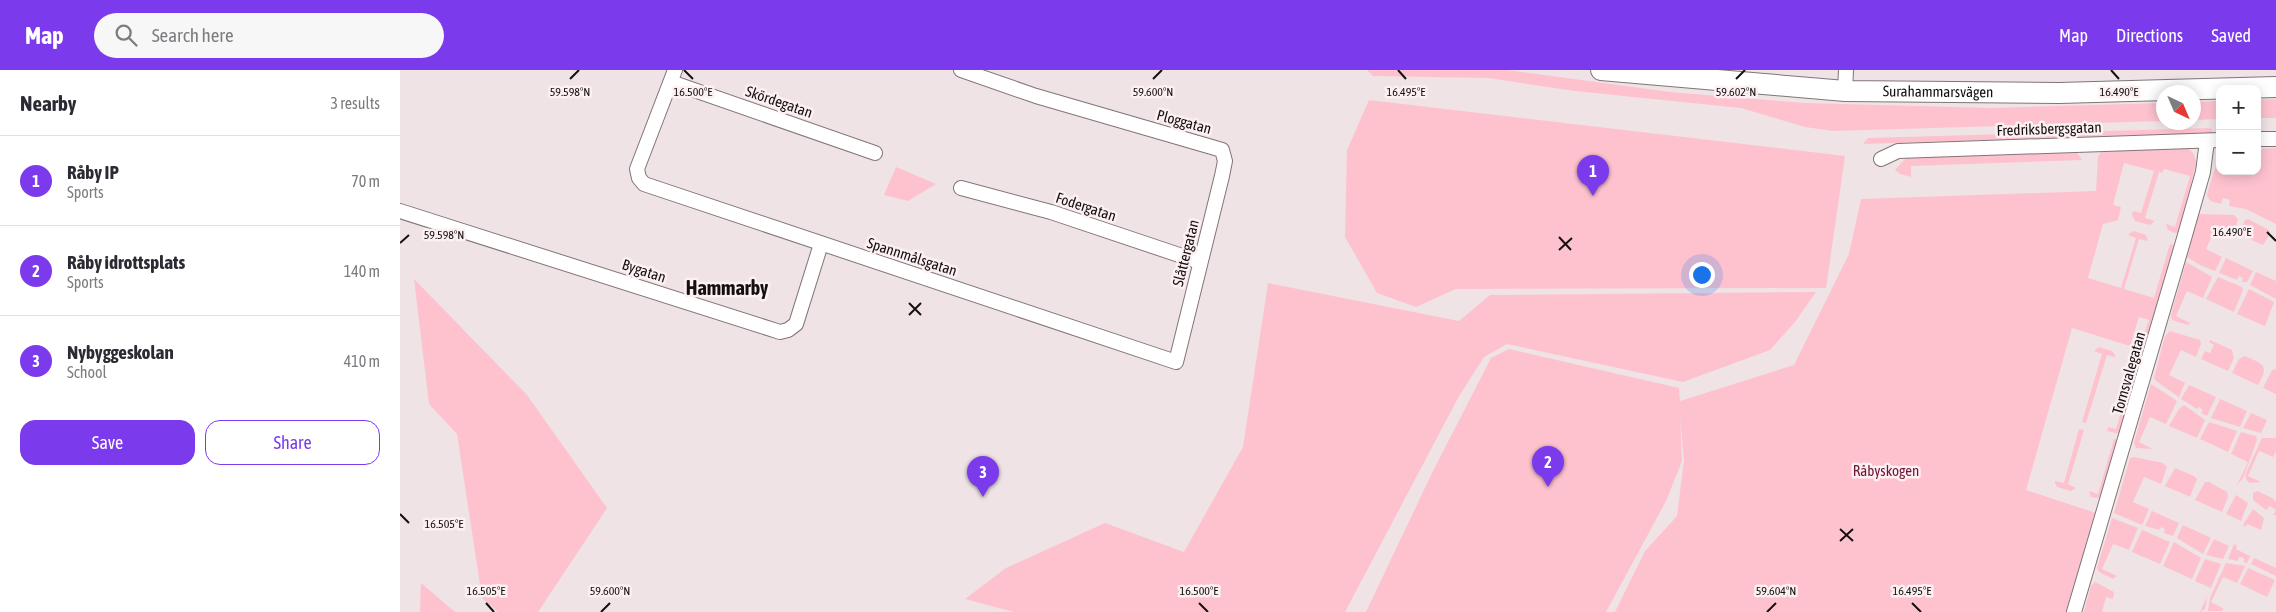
<!DOCTYPE html>
<meta charset="utf-8">
<style>
body{margin:0;font-family:"Asap Condensed",sans-serif;background:#f7f7f7;color:#2b2b33}
.controls{position:absolute;right:15px;top:15px;display:grid;overflow:hidden;border-radius:10px;box-shadow:0 2px 12px #0003}
.controls button{width:45px;height:45px;display:grid;place-items:center;padding:0;border:0;border-bottom:1px solid #e1e1e2;background:#fff;color:#2b2b33;font:25px sans-serif}
.compass{position:absolute;left:1756px;top:15px;width:45px;height:45px;border-radius:50%;background:#fff;box-shadow:0 2px 12px #0003;rotate:136deg}
.you{position:absolute;left:1301px;top:204px;width:18px;height:18px;margin:-12px;border:4px solid #fff;border-radius:50%;background:#1a73e8;box-shadow:0 0 0 8px #1a73e833}
.badge{display:grid;place-items:center;width:32px;height:32px;border-radius:50%;background:#7c3aed;color:#fff;font-size:16px;font-weight:700}
.pin{position:absolute;translate:-50% -41px;filter:drop-shadow(0 1px 2px #0008)}
.pin::after{content:'';position:absolute;top:26px;width:18px;height:15px;background:inherit;clip-path:polygon(0 0,100% 0,50% 100%)}
.list{margin:0;padding:0;list-style:none}
h2{display:flex;justify-content:space-between;align-items:center;height:65px;margin:0;padding:0 20px;font-size:21px}
h2 small{font-size:16px;font-weight:400;color:#7c7c81}
.list li{display:grid;grid-template-columns:32px 1fr auto;gap:15px;align-items:center;box-sizing:border-box;height:90px;padding:0 20px;border-top:1px solid #e1e1e2}
.list b{display:block;font-size:19px;white-space:nowrap}
.list p{margin:0;font-size:16px;white-space:nowrap;color:#7c7c81}
.list em{font-size:16px;font-style:normal;color:#7c7c81}
.actions{display:flex;gap:10px;padding:15px 20px}
.actions a{flex:1;padding:11px 0;border:1px solid #7c3aed;border-radius:15px;text-align:center;font-size:18px;color:#7c3aed}
.actions .main{background:#7c3aed;color:#fff}
.icon{flex:none;width:28px;height:28px;fill:none;stroke:currentColor;stroke-width:2;stroke-linecap:round;stroke-linejoin:round}
.map{position:relative;flex:none;width:1876px;height:542px;overflow:hidden}
header{display:flex;align-items:center;gap:30px;box-sizing:border-box;height:70px;padding:0 25px;background:#7c3aed;color:#fff}
header strong{font-size:24px}
nav{display:flex;gap:28px;margin-inline-start:auto;font-size:18px}
.search{width:350px;height:45px;background:#f7f7f7;display:flex;align-items:center;gap:12px;box-sizing:border-box;padding:0 18px;border-radius:28px;color:#7c7c81;font-size:19px}
main{display:flex}
aside{flex:1;background:#fff}
.map>svg:first-child{display:block}
.green{fill:#fec2cf}
.lines{fill:none;stroke-linecap:round;stroke-linejoin:round}
.street-casing{stroke:#807577;stroke-width:16}
.secondary-casing{stroke:#807577;stroke-width:22}
.street{stroke:#fff;stroke-width:14}
.secondary{stroke:#fff;stroke-width:20}
.ticks{fill:none;stroke:#141010;stroke-width:2}
.labels{text-anchor:middle;stroke-width:5;stroke-linejoin:round;paint-order:stroke}
.street-label{font-size:15px;fill:#141010;stroke:#fdf0f3}
.park-label{font-size:15px;fill:#6d1735;stroke:#fdf0f3}
.district-label{font-size:20px;font-weight:bold;fill:#141010;stroke:#fdf0f3}
.ticks-label{font-size:12px;text-anchor:middle;fill:#141010;stroke:#fdf0f3;stroke-width:5;stroke-linejoin:round;paint-order:stroke}
</style>
<header>
<strong>Map</strong>
<div class="search"><svg class="icon" aria-label="search" viewBox="0 0 24 24"><circle cx="10" cy="10" r="6"/><path d="M15 15l6 6"/></svg>Search here</div>
<nav><a>Map</a><a>Directions</a><a>Saved</a></nav>
</header>
<main>
<aside>
<h2>Nearby<small>3 results</small></h2>
<ul class="list">
<li><span class="badge">1</span><div><b>Råby IP</b><p>Sports</p></div><em>70 m</em></li>
<li><span class="badge">2</span><div><b>Råby idrottsplats</b><p>Sports</p></div><em>140 m</em></li>
<li><span class="badge">3</span><div><b>Nybyggeskolan</b><p>School</p></div><em>410 m</em></li>
</ul>
<div class="actions"><a class="main">Save</a><a>Share</a></div>
</aside>
<div class="map">
<svg width="1876" height="542" viewBox="0 0 1876 542">
<rect width="100%" height="100%" fill="#efe3e5"/>
<g class="green">
<polygon points="967,0 1107,0 1270,22 1404,33 1591,38 1763,33 1763,51 1433,61 1405,57 1341,38 1175,21 1088,8 973,6"/>
<polygon points="1876,29 1876,48 1857,48 1857,30"/>
<polygon points="969,30 1445,86 1426,218 1056,219 1016,237 977,223 945,167 947,80"/>
<polygon points="1820,31 1820,49 1794,50 1794,32"/>
<polygon points="1809,58 1812,59 1812,63 1463,74 1468,68"/>
<path d="M1784 77C1792 79 1796 86 1796 94L1779 162 1775 163 1768 160 1766 154 1775 157 1790 106 1764 99 1762 103 1759 102 1745 148 1755 151 1750 155 1735 151 1732 145 1733 141 1741 143 1754 101 1724 93 1713 135 1721 137 1718 150 1703 154 1688 208 1721 218 1736 168 1728 165 1733 161 1746 165 1748 171 1739 169 1724 219 1754 228 1770 174 1774 175 1746 274 1744 276 1741 273 1749 250 1739 247 1730 276 1672 258 1626 420 1696 443 1668 542H1215L1245 481 1277 446 1284 390 1280 347 1282 391 1266 431 1206 542H966L1032 403 1091 288 1109 279 1279 318 1280 331 1394 295 1449 184 1461 129 1696 121 1698 87 1701 82Z"/>
<path d="M1876 78V154L1846 139 1829 136 1830 130 1823 128 1821 134C1814 132 1808 132 1807 124L1817 92 1820 88V101H1857V79Z"/>
<polygon points="1676,81 1682,90 1511,96 1511,107 1500,104 1495,100 1506,88 1513,86"/>
<polygon points="496,97 536,114 508,131 484,125"/>
<polygon points="1801,144 1834,145 1838,149 1834,162 1817,155 1806,179 1822,187 1815,201 1800,195 1787,187 1798,145"/>
<polygon points="1848,149 1869,160 1870,164 1863,175 1838,164 1845,150"/>
<polygon points="1826,188 1853,201 1847,212 1842,212 1843,208 1839,206 1837,210 1819,203"/>
<polygon points="1786,192 1812,207 1803,228 1787,221 1776,246 1790,253 1788,255 1772,250 1771,245"/>
<polygon points="1856,202 1876,211 1876,229 1850,215"/>
<polygon points="1818,207 1842,217 1843,220 1834,242 1806,229"/>
<polygon points="14,209 127,325 207,438 138,542 98,542 82,528 57,364 29,334"/>
<polygon points="868,213 1059,251 1090,225 1416,222 1395,252 1370,280 1283,312 1107,274 1084,287 1058,328 945,542 614,542 565,529 606,498 705,453 784,482 843,377"/>
<polygon points="1849,219 1874,232 1865,256 1837,244"/>
<polygon points="1770,261 1800,270 1801,274 1796,287 1781,280 1769,305 1785,313 1779,327 1756,311 1754,308 1765,266"/>
<polygon points="1810,270 1832,280 1834,288 1828,301 1801,289 1805,281 1810,283 1814,275 1809,272"/>
<polygon points="1699,277 1712,281 1715,285 1715,287 1707,285 1686,353 1682,352 1702,284 1694,281"/>
<path d="M1845 286C1863 294 1870 295 1858 315L1832 303 1839 289Z"/>
<polygon points="1731,288 1737,289 1739,297 1720,364 1707,361 1708,357 1716,359 1735,295 1728,292"/>
<polygon points="1876,299 1876,324 1863,318 1872,300"/>
<polygon points="1751,314 1777,331 1766,354 1750,347 1739,372 1753,379 1736,378 1734,373"/>
<polygon points="1789,315 1816,327 1807,346 1801,343 1803,340 1799,337 1797,339 1781,329"/>
<polygon points="1820,329 1847,341 1840,357 1811,348"/>
<polygon points="1784,335 1805,350 1797,368 1769,356 1779,339"/>
<polygon points="1851,343 1867,350 1861,363 1843,358"/>
<polygon points="1809,352 1837,361 1828,382 1800,369"/>
<polygon points="1679,359 1684,360 1668,414 1676,418 1671,421 1657,417 1655,413 1655,411 1664,413"/>
<polygon points="1841,362 1856,366 1857,370 1843,408 1837,415 1848,392 1831,384"/>
<polygon points="1862,368 1876,368 1876,381 1873,387 1859,381 1848,406 1861,412 1850,413 1847,411 1845,405"/>
<polygon points="1714,369 1719,370 1702,425 1698,428 1691,427 1689,421 1698,424"/>
<polygon points="1734,387 1763,393 1767,397 1761,414 1744,407 1733,432 1749,439 1742,455 1714,443 1730,388"/>
<polygon points="1775,398 1794,406 1797,409 1790,427 1765,416"/>
<polygon points="1805,412 1809,412 1827,422 1828,427 1822,442 1795,430"/>
<polygon points="1858,421 1872,428 1876,432 1876,445 1873,445 1876,440 1870,436 1866,440 1853,430 1853,423"/>
<polygon points="1836,425 1848,433 1841,451 1826,444"/>
<polygon points="1853,439 1864,448 1861,460 1847,454 1846,457 1843,455"/>
<polygon points="1752,441 1779,453 1773,466 1764,463 1765,459 1761,457 1759,460 1745,456"/>
<polygon points="1712,448 1738,458 1729,480 1713,474 1702,499 1717,506 1713,509 1699,502 1697,498"/>
<polygon points="1783,455 1811,468 1803,484 1777,468"/>
<polygon points="1742,460 1770,472 1760,494 1732,482"/>
<polygon points="1814,469 1829,476 1823,489 1806,485"/>
<polygon points="1774,472 1801,488 1792,509 1763,496"/>
<polygon points="1834,474 1837,476 1836,479 1850,486 1847,493 1844,492 1844,488 1839,487 1838,491 1828,489"/>
<polygon points="1854,488 1876,498 1876,506 1851,494"/>
<polygon points="1805,489 1821,494 1807,527 1805,539 1800,542 1811,518 1795,511"/>
<polygon points="1826,493 1845,496 1837,513 1823,507 1811,532 1824,539 1821,541 1808,541 1810,528"/>
<polygon points="1848,498 1875,510 1867,527 1840,514"/>
<polygon points="1695,512 1714,522 1713,529 1706,527 1702,542 1684,542 1691,516"/>
<polygon points="21,513 55,542 20,542"/>
</g>
<g class="lines">
<g class="street-casing">
<g id="street">
<polyline points="275,0 237,99 239,108 244,114 776,292 822,106 825,91 822,80 636,26 561,0"/>
<polyline points="271,12 475,83"/>
<polyline points="1445,21 1446,0"/>
<polyline points="1857,69 1876,69"/>
<polyline points="1481,89 1498,81 1820,70"/>
<polyline points="561,118 651,142 800,192"/>
<polyline points="0,141 380,262 388,260 396,254 421,174"/>
<polyline points="1674,542 1783,172 1803,102 1807,71"/>
</g>
</g>
<g class="secondary-casing">
<g id="secondary">
<path id="s1" d="M1201 0 1445 21 1659 23 1876 17"/>
</g>
</g>
<use href="#street" class="street"/>
<use href="#secondary" class="secondary"/>
</g>
<path class="ticks" d="M284 0 293 9M998 0 1006 9M1711 0 1719 9M170 9 179 0M753 9 762 0M1336 9 1345 0M1867 162 1876 171M1159 167 1171 180M0 173 9 165M1159 180 1172 168M509 233 521 245M509 245 521 233M0 444 9 453M1440 459 1453 471M1440 471 1453 459M86 533 94 542M799 533 808 542M1512 533 1521 542M201 542 210 533M1367 542 1376 533"/>
<g class="labels">
<g class="street-label">
<text dy="5" stroke="none"><textPath href="#s1" startOffset="338">Surahammarsvägen</textPath></text>
<text transform="translate(379 32) rotate(19)" y="5">Skördegatan</text>
<text transform="translate(784 52) rotate(15)" y="5">Ploggatan</text>
<text transform="translate(1649 59) rotate(-2)" y="5">Fredriksbergsgatan</text>
<text transform="translate(686 137) rotate(18)" y="5">Fodergatan</text>
<text transform="translate(786 183) rotate(-76)" y="5">Slåttergatan</text>
<text transform="translate(512 187) rotate(18)" y="5">Spannmålsgatan</text>
<text transform="translate(244 201) rotate(18)" y="5">Bygatan</text>
<text transform="translate(1729 303) rotate(-74)" y="5">Tornsvalegatan</text>
</g>
<g class="park-label">
<text x="1486" y="406">Råbyskogen</text>
</g>
<g class="district-label">
<text x="327" y="225">Hammarby</text>
</g>
</g>
<g class="ticks-label">
<text x="170" y="26">59.598°N</text>
<text x="753" y="26">59.600°N</text>
<text x="1336" y="26">59.602°N</text>
<text x="293" y="26">16.500°E</text>
<text x="1006" y="26">16.495°E</text>
<text x="1719" y="26">16.490°E</text>
<text x="1832" y="166">16.490°E</text>
<text x="44" y="169">59.598°N</text>
<text x="44" y="458">16.505°E</text>
<text x="86" y="525">16.505°E</text>
<text x="799" y="525">16.500°E</text>
<text x="1512" y="525">16.495°E</text>
<text x="210" y="525">59.600°N</text>
<text x="1376" y="525">59.604°N</text>
</g>
</svg>
<div class="controls">
<button>+</button>
<button>−</button>
</div>
<svg class="compass" viewBox="-18 -18 36 36"><path d="M0-13l5 13h-10z" fill="#e53935"/><path d="M0 13l5-13h-10z" fill="#7c7c81"/></svg>
<div class="you"></div>
<div class="pin badge" style="left:1193px;top:126px">1</div>
<div class="pin badge" style="left:1148px;top:417px">2</div>
<div class="pin badge" style="left:583px;top:427px">3</div>
</div>
</main>
